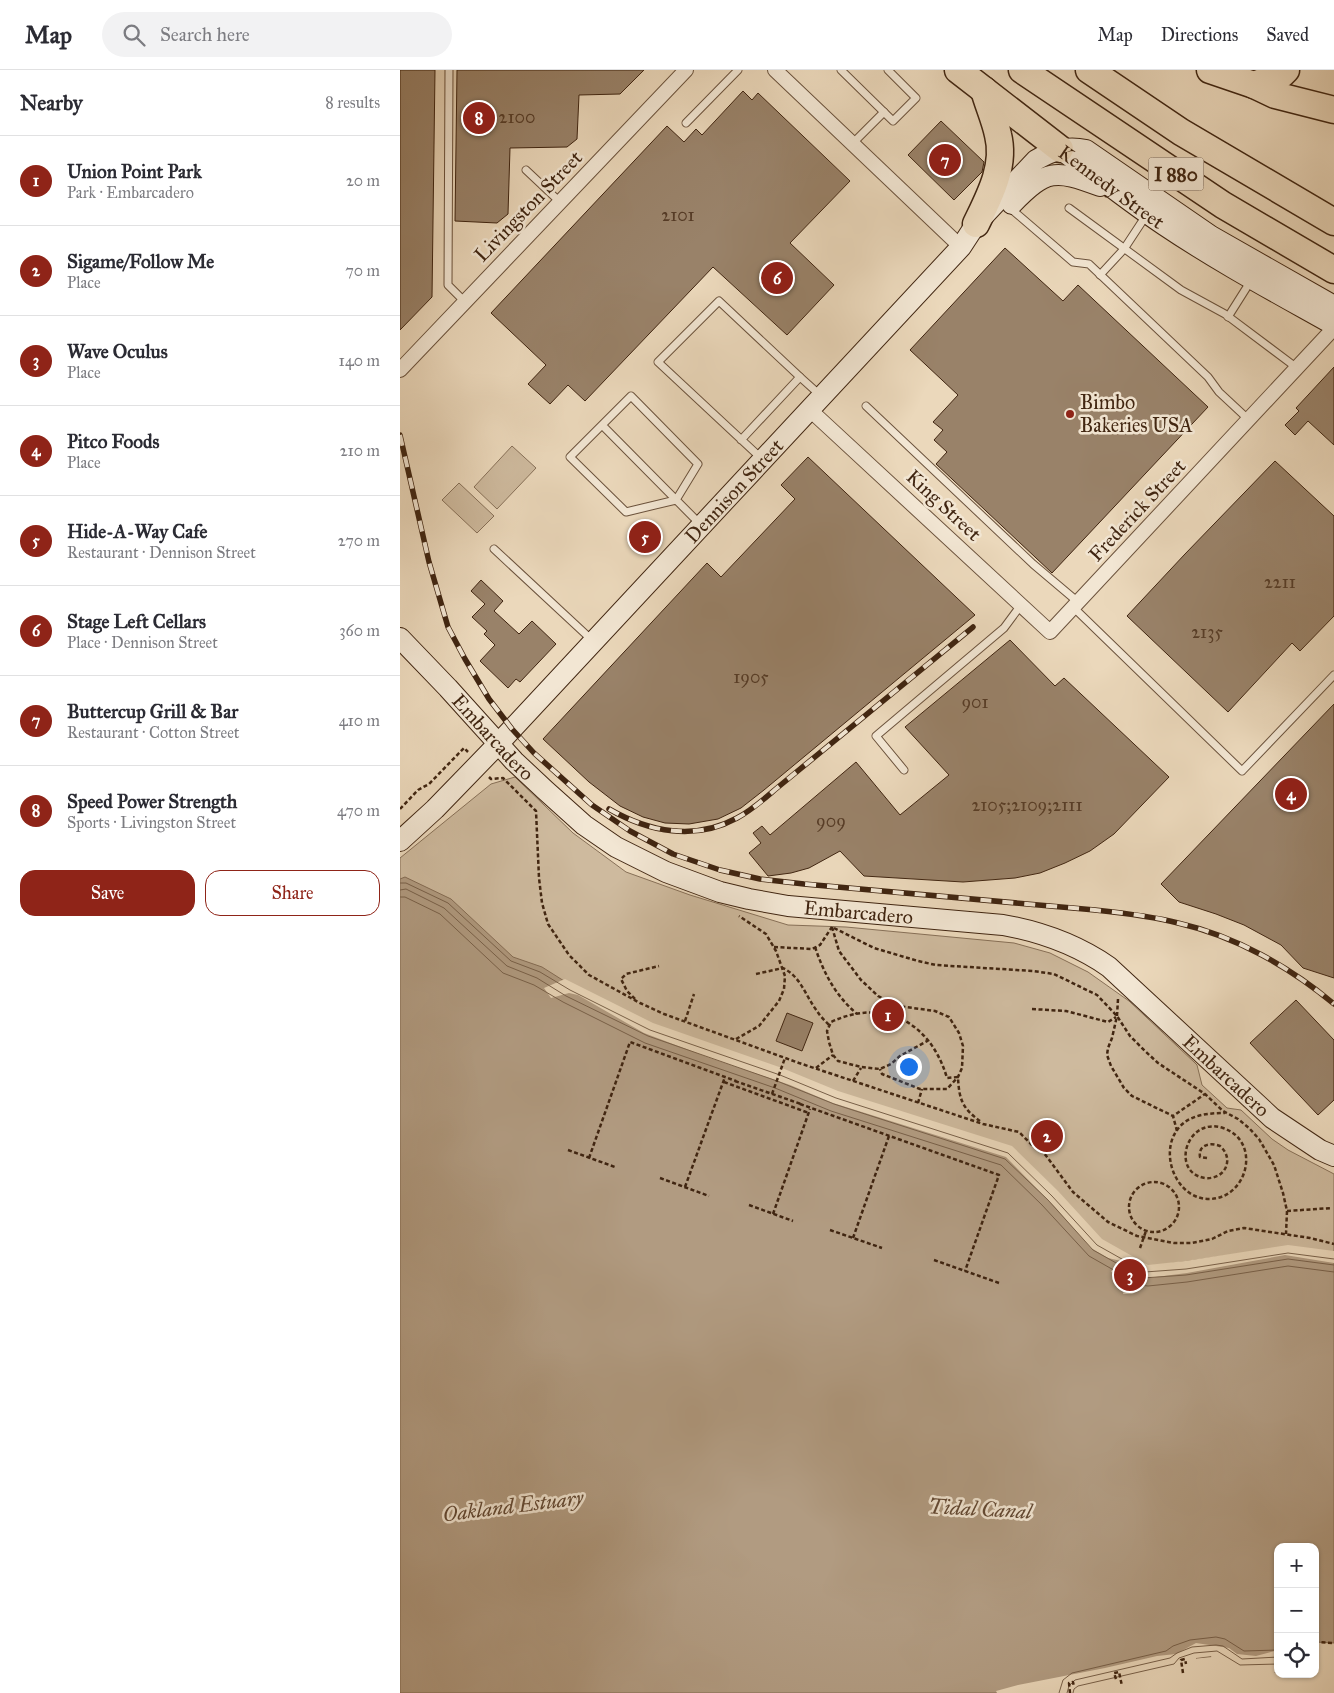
<!DOCTYPE html>
<meta charset="utf-8">
<style>
body{margin:0;font-family:"IM FELL Great Primer",serif;background:#f2f2f3;color:#2b2b33}
.controls{position:absolute;right:15px;bottom:15px;display:grid;overflow:hidden;border-radius:10px;box-shadow:0 1px 4px #0004}
.controls button{width:45px;height:45px;display:grid;place-items:center;padding:0;border:0;border-bottom:1px solid #e1e1e2;background:#fff;color:#2b2b33;font:25px sans-serif}
.you{position:absolute;left:508px;top:996px;width:18px;height:18px;margin:-12px;border:4px solid #fff;border-radius:50%;background:#1a73e8;box-shadow:0 0 0 8px #1a73e833}
.badge{display:grid;place-items:center;width:32px;height:32px;border-radius:50%;background:#8f2418;color:#fff;font-size:16px;font-weight:700}
.pin{position:absolute;translate:-50% -50%;border:2px solid #fff;box-shadow:0 1px 5px #0006}
.list{margin:0;padding:0;list-style:none}
h2{display:flex;justify-content:space-between;align-items:center;height:65px;margin:0;padding:0 20px;font-size:21px}
h2 small{font-size:16px;font-weight:400;color:#7c7c81}
.list li{display:grid;grid-template-columns:32px 1fr auto;gap:15px;align-items:center;box-sizing:border-box;height:90px;padding:0 20px;border-top:1px solid #e1e1e2}
.list b{display:block;font-size:19px;white-space:nowrap}
.list p{margin:0;font-size:16px;white-space:nowrap;color:#7c7c81}
.list em{font-size:16px;font-style:normal;color:#7c7c81}
.actions{display:flex;gap:10px;padding:15px 20px}
.actions a{flex:1;padding:11px 0;border:1px solid #8f2418;border-radius:15px;text-align:center;font-size:18px;color:#8f2418}
.actions .main{background:#8f2418;color:#fff}
.icon{flex:none;width:28px;height:28px;fill:none;stroke:currentColor;stroke-width:2;stroke-linecap:round;stroke-linejoin:round}
.map{position:relative;flex:none;width:934px;height:1623px;overflow:hidden}
header{display:flex;align-items:center;gap:30px;box-sizing:border-box;height:70px;padding:0 25px;background:#fff;border-bottom:1px solid #e1e1e2}
header strong{font-size:24px}
nav{display:flex;gap:28px;margin-inline-start:auto;font-size:18px}
.search{width:350px;height:45px;background:#f2f2f3;display:flex;align-items:center;gap:12px;box-sizing:border-box;padding:0 18px;border-radius:28px;color:#7c7c81;font-size:19px}
main{display:flex}
aside{flex:1;background:#fff}
.map>svg:first-child{display:block}
.green{fill:#ceba9e;stroke:#877058}
.water{fill:#b19b81;stroke:#846c54}
.pier{fill:#ebd8bb}
.lines{fill:none;stroke-linecap:round;stroke-linejoin:round}
.shore{stroke:#786049;stroke-width:1}
.building{fill:#998269;stroke:#402511}
.lane-casing{stroke:#6b523c;stroke-width:9}
.street-casing{stroke:#6b523c;stroke-width:16}
.secondary-casing{stroke:#402511;stroke-width:22}
.highway-casing{stroke:#402511;stroke-width:29}
.path{stroke:#402511;stroke-width:2.5;stroke-dasharray:4 2.5;stroke-linecap:butt}
.lane{stroke:#f2e6d3;stroke-width:7}
.street{stroke:#f2e6d3;stroke-width:14}
.secondary{stroke:#f2e6d3;stroke-width:20}
.highway{stroke:#ebd8bb;stroke-width:26}
.rail-casing{stroke:#402511;stroke-width:5.5}
.rail{stroke:#f2e6d3;stroke-width:4;stroke-dasharray:11;stroke-linecap:butt}
.poi-dot{fill:#8f2418;stroke:#f2e6d3;stroke-width:2}
.labels{text-anchor:middle;stroke-width:5;stroke-linejoin:round;paint-order:stroke}
.number-label{font-size:18px;fill:#563c27}
.shield{fill:#f2e6d3;stroke:#755f4b;stroke-width:1}
.shield-label{font-size:19px;font-weight:bold;fill:#402511}
.street-label{font-size:20px;fill:#402511;stroke:#f2e6d3}
.poi-label{font-size:20px;fill:#402511;stroke:#f2e6d3;text-anchor:start}
.water-label{font-size:21px;font-style:italic;fill:#624833;stroke:#f2e6d3}
</style>
<header>
<strong>Map</strong>
<div class="search"><svg class="icon" aria-label="search" viewBox="0 0 24 24"><circle cx="10" cy="10" r="6"/><path d="M15 15l6 6"/></svg>Search here</div>
<nav><a>Map</a><a>Directions</a><a>Saved</a></nav>
</header>
<main>
<aside>
<h2>Nearby<small>8 results</small></h2>
<ul class="list">
<li><span class="badge">1</span><div><b>Union Point Park</b><p>Park · Embarcadero</p></div><em>20 m</em></li>
<li><span class="badge">2</span><div><b>Sigame/Follow Me</b><p>Place</p></div><em>70 m</em></li>
<li><span class="badge">3</span><div><b>Wave Oculus</b><p>Place</p></div><em>140 m</em></li>
<li><span class="badge">4</span><div><b>Pitco Foods</b><p>Place</p></div><em>210 m</em></li>
<li><span class="badge">5</span><div><b>Hide-A-Way Cafe</b><p>Restaurant · Dennison Street</p></div><em>270 m</em></li>
<li><span class="badge">6</span><div><b>Stage Left Cellars</b><p>Place · Dennison Street</p></div><em>360 m</em></li>
<li><span class="badge">7</span><div><b>Buttercup Grill &amp; Bar</b><p>Restaurant · Cotton Street</p></div><em>410 m</em></li>
<li><span class="badge">8</span><div><b>Speed Power Strength</b><p>Sports · Livingston Street</p></div><em>470 m</em></li>
</ul>
<div class="actions"><a class="main">Save</a><a>Share</a></div>
</aside>
<div class="map">
<svg width="934" height="1623" viewBox="0 0 934 1623">
<rect width="100%" height="100%" fill="#ebd8bb"/>
<filter id="stains"><feTurbulence type="fractalNoise" baseFrequency=".004" numOctaves="4"/><feColorMatrix values="0 0 0 0 .2 0 0 0 0 .09 0 0 0 0 .02 0 0 0 .5 -.17"/></filter>
<radialGradient id="worn" r=".72"><stop offset=".6" stop-color="#630" stop-opacity="0"/><stop offset="1" stop-color="#630" stop-opacity=".3"/></radialGradient>
<g class="green">
<polygon points="112,376 136,398 97,439 74,417"/>
<polygon points="59,413 94,446 77,463 42,430"/>
<polygon points="115,707 173,763 226,802 290,825 388,855 446,857 614,873 650,883 688,902 729,931 794,992 797,995 802,1015 827,1038 841,1040 872,1069 888,1080 934,1104 934,1184 747,1197 0,889 0,788 91,714"/>
</g>
<polygon class="water" points="5,807 51,829 113,887 142,897 172,916 252,955 437,1023 611,1079 700,1171 747,1197 888,1177 934,1184 934,1573 915,1572 915,1477 878,1477 877,1599 817,1586 797,1588 668,1623 0,1623 0,809"/>
<g class="pier">
<polygon points="165,909 253,953 382,998 438,1021 612,1076 658,1121 702,1169 748,1195 785,1191 888,1175 934,1181 934,1193 885,1185 787,1203 748,1208 745,1207 745,1213 740,1220 732,1224 723,1224 724,1220 731,1220 737,1216 741,1211 739,1201 733,1196 725,1194 719,1197 715,1203 711,1202 716,1193 721,1191 708,1188 691,1178 655,1137 606,1087 433,1033 390,1015 310,988 244,963 178,925 169,923 151,928 144,918"/>
<polygon points="796,1573 829,1578 837,1584 856,1586 878,1580 876,1601 838,1602 816,1589 812,1589 811,1586 796,1588 796,1591 783,1595 779,1600 680,1623 597,1623 596,1621 618,1615 705,1598 757,1586 776,1584"/>
</g>
<g class="lines">
<g class="shore">
<polyline points="0,813 6,813 48,833 111,891 140,902 170,920 250,960 380,1005 436,1028 608,1083 652,1126 697,1175 745,1202 786,1199 888,1183 934,1189"/>
<polyline points="0,820 6,819 44,838 107,896 137,908 166,926 248,966 377,1011 434,1034 605,1089 648,1130 693,1180 743,1208 786,1205 888,1189 934,1195"/>
<polyline points="0,827 5,827 40,844 103,903 134,915 163,932 245,973 375,1018 431,1041 601,1095 642,1135 689,1186 740,1215 748,1216 787,1212 888,1196 934,1202"/>
<polyline points="659,1623 663,1610 672,1603 766,1581 773,1576 790,1570 816,1567 825,1569 844,1581 878,1580"/>
<polyline points="667,1623 669,1616 675,1610 770,1588 777,1583 792,1577 816,1575 823,1576 842,1589 878,1587"/>
<polyline points="673,1623 674,1619 678,1616 774,1594 779,1588 794,1583 817,1581 840,1595 878,1594"/>
</g>
</g>
<g class="building">
<polygon points="0,0 35,0 32,227 0,260"/>
<polygon points="57,0 244,0 220,24 179,25 177,69 167,77 110,78 108,144 97,153 55,151"/>
<polygon points="343,21 352,30 358,23 450,111 390,173 434,215 387,265 313,197 185,331 168,315 150,334 128,314 146,295 91,243 267,56 284,72 296,59 302,65"/>
<polygon points="541,51 584,92 582,102 554,130 508,85"/>
<polygon points="605,178 663,231 678,215 808,337 652,503 536,394 547,382 534,370 543,360 533,352 558,325 510,280"/>
<polygon points="934,297 934,375 908,351 895,365 885,355 899,341 896,338"/>
<polygon points="408,387 575,545 364,720 341,738 318,749 289,754 265,753 243,747 220,736 189,712 143,669 307,493 321,507 395,429 381,415"/>
<polygon points="875,391 934,446 934,546 900,581 892,573 828,642 727,546 785,484"/>
<polygon points="243,453 254,463 240,477 229,466"/>
<polygon points="81,510 103,531 94,541 119,564 132,551 156,574 120,612 116,609 108,618 80,591 95,575 84,564 87,561 72,547 85,534 71,521"/>
<polygon points="610,570 655,616 664,608 769,707 714,764 690,781 665,793 640,803 615,808 563,812 464,806 440,781 409,798 391,803 368,806 349,783 361,773 353,763 362,756 370,765 456,692 500,745 549,705 505,657"/>
<polygon points="934,634 934,908 903,898 881,875 844,855 816,844 779,832 761,814"/>
<polygon points="896,930 934,970 934,1030 918,1045 850,973"/>
<polygon points="387,943 413,953 402,981 376,971"/>
</g>
<g class="lines">
<g class="lane-casing">
<g id="lane">
<polyline points="49,0 48,215 65,232"/>
<polyline points="441,0 493,51 516,28 488,0"/>
<polyline points="286,53 338,0"/>
<polyline points="452,74 484,42"/>
<polyline points="126,100 160,132"/>
<polyline points="610,138 673,192 689,194 808,307 819,322 848,349"/>
<polyline points="669,138 781,220 825,244 897,298"/>
<polyline points="700,205 724,179 747,144"/>
<polyline points="828,247 852,209"/>
<polyline points="400,307 420,325"/>
<polyline points="466,336 633,494 678,532"/>
<polyline points="202,355 231,326 298,394 276,430 226,442 170,387 202,355 301,455"/>
<polyline points="341,370 400,307 319,231 258,292 362,389"/>
<polyline points="94,479 193,571"/>
<polyline points="673,537 842,701 934,605"/>
<polyline points="504,700 476,666 604,558 621,535"/>
</g>
</g>
<g class="street-casing">
<g id="street">
<polyline points="375,0 561,177"/>
<polyline points="0,300 286,0"/>
<polyline points="409,339 650,562 934,258"/>
</g>
</g>
<g class="secondary-casing">
<g id="secondary">
<path id="s1" d="M660 79C695 104 728 131 764 155 819 192 877 223 934 255"/>
<path d="M612 134C646 99 655 99 700 116"/>
<path id="s2" d="M0 568 48 618 114 691 145 720 184 755 216 777 266 802 320 822 349 829 388 836 603 855C642 862 676 874 709 897L872 1048 920 1080 934 1086"/>
<path id="s3" d="M0 771 35 739 99 673 561 177 576 154 636 90C653 80 667 76 686 80L811 166 934 236"/>
</g>
</g>
<g class="highway-casing">
<g id="highway">
<polyline points="558,0 660,79"/>
<polyline points="622,0 823,135 934,200"/>
<polyline points="689,0 781,62 934,152"/>
<polyline points="810,0 854,15 875,25 934,40"/>
<polyline points="854,15 882,4 886,0"/>
<path d="M576 154C589 127 606 96 598 65 595 50 588 35 584 20"/>
</g>
</g>
<g class="path">
<polyline points="89,707 91,709 103,708 136,741 139,808 142,833 148,854 169,885 189,905 240,933 264,944 399,993 583,1054 619,1062 632,1075 644,1083 673,1122 708,1152 737,1166 774,1173 791,1173 812,1169 828,1161 844,1158 910,1168 934,1174"/>
<polyline points="0,739 18,720 29,714 64,678 68,682"/>
<polyline points="432,857 439,881 461,910 478,926 498,936 535,941 549,947 559,963 563,976 562,998 558,1007 547,1019 520,1019 482,1004 480,999"/>
<polyline points="434,858 474,878 518,891 536,895 633,901 654,904 697,925 717,946 730,966 745,981 758,993 805,1024 823,1041 838,1049 849,1058 859,1069 874,1095 883,1123 887,1141 886,1164"/>
<polyline points="374,877 412,879 420,875 432,857"/>
<path d="M415 877C424 904 436 926 457 944"/>
<path d="M356 904 383 898C401 907 405 925 417 941 420 946 425 951 430 956"/>
<polyline points="235,929 227,921 221,909 226,904 259,896"/>
<polyline points="718,929 717,946 712,968 708,978 707,985 711,996 724,1018 732,1026 773,1046"/>
<polyline points="632,939 666,941 708,952 716,947"/>
<polyline points="475,941 481,939 488,931"/>
<polyline points="285,951 294,924"/>
<polyline points="336,969 359,956 379,931 384,919 385,906 376,881 366,864 339,846"/>
<path d="M529 970 500 986 491 994 480 999 461 997 438 991 433 985 429 972 427 961 431 952C485 927 531 953 547 1008L558 1007C559 1029 562 1038 580 1051"/>
<polyline points="416,998 433,985"/>
<polyline points="335,1011 401,1034"/>
<polyline points="453,1011 461,998"/>
<polyline points="324,1012 409,1043"/>
<polyline points="372,1024 385,988"/>
<polyline points="518,1033 522,1019"/>
<polyline points="400,1034 599,1105 565,1201"/>
<polyline points="777,1061 773,1046 805,1024"/>
<polyline points="168,1080 215,1097"/>
<polyline points="189,1088 230,972 336,1011"/>
<path d="M807 1088 800 1087C798 1075 810 1072 820 1076 835 1089 825 1110 805 1108 770 1103 786 1046 823 1058 862 1071 848 1129 809 1129 773 1129 755 1074 785 1052 796 1044 812 1043 825 1043"/>
<polyline points="260,1108 309,1126"/>
<circle cx="754" cy="1137" r="25"/>
<polyline points="285,1117 325,1007"/>
<polyline points="349,1135 393,1151"/>
<polyline points="887,1141 932,1138"/>
<polyline points="373,1144 410,1039"/>
<polyline points="430,1160 482,1178"/>
<polyline points="453,1168 489,1066"/>
<polyline points="740,1178 746,1161"/>
<polyline points="534,1190 599,1213"/>
<polyline points="915,1572 934,1573"/>
<polyline points="783,1603 781,1590 785,1589 786,1594"/>
<polyline points="876,1603 878,1581"/>
<polyline points="716,1609 714,1603 719,1602 722,1616"/>
<polyline points="670,1623 669,1613 673,1612 674,1617"/>
</g>
<use href="#lane" class="lane"/>
<use href="#street" class="street"/>
<use href="#secondary" class="secondary"/>
<use href="#highway" class="highway"/>
<g class="rail-casing">
<g id="rail">
<path d="M0 365 29 492 48 557 65 589 89 629 112 659 134 683 192 735 230 761 273 784 320 800 360 809 404 814 695 840C723 843 751 846 778 853 835 866 890 897 934 934"/>
<path d="M209 739C249 762 295 771 337 748 352 740 364 729 377 718L573 557"/>
</g>
</g>
<use href="#rail" class="rail"/>
</g>
<circle class="poi-dot" cx="670" cy="344" r="5"/>
<g class="labels">
<g class="number-label">
<text x="117" y="53">2100</text>
<text x="278" y="151">2101</text>
<text x="880" y="518">2211</text>
<text x="807" y="568">2135</text>
<text x="351" y="613">1905</text>
<text x="575" y="638">901</text>
<text x="627" y="741">2105;2109;2111</text>
<text x="431" y="757">909</text>
</g>
<rect class="shield" x="748.5" y="87.5" width="55" height="33" rx="4"/>
<g class="shield-label">
<text x="776" y="111">I 880</text>
</g>
<g class="street-label">
<text dy="7" stroke="none"><textPath href="#s1" startOffset="64">Kennedy Street</textPath></text>
<text transform="translate(128 136) rotate(-46)" y="7">Livingston Street</text>
<text dy="7" stroke="none"><textPath href="#s3" startOffset="484">Dennison Street</textPath></text>
<text transform="translate(544 435) rotate(43)" y="7">King Street</text>
<text transform="translate(737 440) rotate(-47)" y="7">Frederick Street</text>
<text dy="7" stroke="none"><textPath href="#s2" startOffset="136">Embarcadero</textPath></text>
<text dy="7" stroke="none"><textPath href="#s2" startOffset="555">Embarcadero</textPath></text>
<text dy="7" stroke="none"><textPath href="#s2" startOffset="975">Embarcadero</textPath></text>
</g>
<g class="poi-label">
<text x="680" y="339">Bimbo<tspan x="680" dy="23">Bakeries USA</tspan></text>
</g>
<g class="water-label">
<text transform="translate(113 1436) rotate(-7)" y="7">Oakland Estuary</text>
<text transform="translate(580 1439) rotate(3)" y="7">Tidal Canal</text>
</g>
</g>
<rect width="100%" height="100%" filter="url(#stains)"/>
<rect width="100%" height="100%" fill="url(#worn)"/>
</svg>
<div class="controls">
<button>+</button>
<button>−</button>
<button><svg class="icon" aria-label="locate" viewBox="0 0 24 24"><circle cx="12" cy="12" r="6"/><path d="M12 2v4M12 18v4M2 12h4M18 12h4"/></svg></button>
</div>
<div class="you"></div>
<div class="pin badge" style="left:488px;top:945px">1</div>
<div class="pin badge" style="left:647px;top:1066px">2</div>
<div class="pin badge" style="left:730px;top:1205px">3</div>
<div class="pin badge" style="left:891px;top:724px">4</div>
<div class="pin badge" style="left:245px;top:467px">5</div>
<div class="pin badge" style="left:377px;top:208px">6</div>
<div class="pin badge" style="left:545px;top:90px">7</div>
<div class="pin badge" style="left:79px;top:48px">8</div>
</div>
</main>
